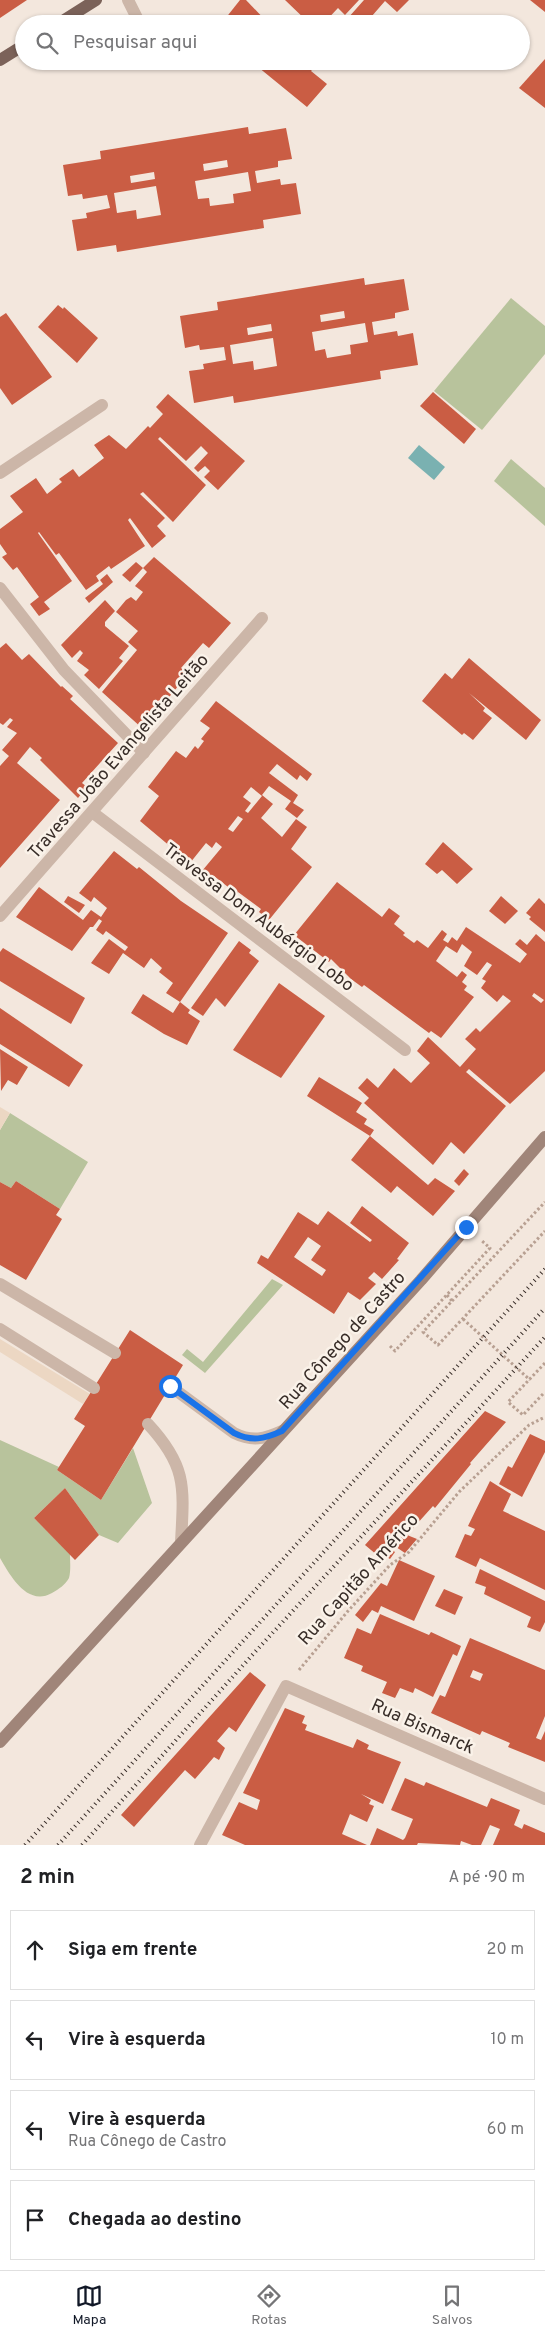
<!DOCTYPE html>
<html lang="pt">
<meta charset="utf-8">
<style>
body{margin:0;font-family:Overpass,sans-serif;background:#f2f2f2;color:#202124}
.stop{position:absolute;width:15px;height:15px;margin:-11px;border:4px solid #1a73e8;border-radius:50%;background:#fff}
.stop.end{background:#1a73e8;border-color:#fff;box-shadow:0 1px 5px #0008}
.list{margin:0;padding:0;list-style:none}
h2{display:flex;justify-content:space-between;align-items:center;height:65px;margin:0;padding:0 20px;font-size:21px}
h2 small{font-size:16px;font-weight:400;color:#757577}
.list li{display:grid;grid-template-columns:32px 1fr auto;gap:15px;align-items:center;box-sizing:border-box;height:80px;margin:0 10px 10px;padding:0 10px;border:1px solid #e0e0e0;border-radius:0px}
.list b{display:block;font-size:19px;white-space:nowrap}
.list p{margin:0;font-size:16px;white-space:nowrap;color:#757577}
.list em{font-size:16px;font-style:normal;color:#757577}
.icon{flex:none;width:28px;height:28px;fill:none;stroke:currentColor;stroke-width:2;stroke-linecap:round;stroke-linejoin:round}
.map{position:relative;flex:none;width:545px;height:1845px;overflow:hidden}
.search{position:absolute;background:#fff;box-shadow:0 1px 4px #0004;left:15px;right:15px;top:15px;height:55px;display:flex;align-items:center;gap:12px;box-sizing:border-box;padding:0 18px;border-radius:28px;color:#757577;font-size:19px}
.sheet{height:425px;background:#fff}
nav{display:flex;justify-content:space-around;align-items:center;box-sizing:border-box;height:70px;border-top:1px solid #e0e0e0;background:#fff;font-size:14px;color:#757577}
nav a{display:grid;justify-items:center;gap:2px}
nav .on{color:#111827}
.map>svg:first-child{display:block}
.green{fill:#b8c39c}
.plaza{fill:#ecd7c3}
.water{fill:#7ab1b1}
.building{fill:#ca5d44;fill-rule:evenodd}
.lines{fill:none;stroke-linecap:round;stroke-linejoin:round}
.path{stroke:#b8a092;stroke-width:3;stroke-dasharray:2.5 2.5;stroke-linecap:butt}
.lane{stroke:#ccb6a8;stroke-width:12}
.street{stroke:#ccb6a8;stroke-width:12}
.secondary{stroke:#a08579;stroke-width:12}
.primary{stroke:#7b6259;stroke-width:12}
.rail{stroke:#382d28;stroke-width:4;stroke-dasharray:1 4;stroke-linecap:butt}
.route{stroke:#1a73e8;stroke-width:6}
.labels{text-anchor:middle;stroke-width:5;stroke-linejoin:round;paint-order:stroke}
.street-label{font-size:18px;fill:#382d28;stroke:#faf2e9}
</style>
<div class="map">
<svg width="545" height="1845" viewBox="0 0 545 1845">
<rect width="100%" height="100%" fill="#f3e7dd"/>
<g class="green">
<polygon points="511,298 545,326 545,354 482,430 434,391"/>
<polygon points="511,459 545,488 545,526 494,481"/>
<polygon points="10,1113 88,1162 60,1209 16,1181 11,1188 0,1182 0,1130"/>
<polygon points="272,1279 283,1285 205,1373 182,1355 187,1349 203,1362"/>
<path d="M0 1440 59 1467 57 1470 101 1500 133 1448 152 1503 118 1543 99 1535 65 1488 34 1518 70 1554C70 1561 71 1571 69 1578 65 1585 59 1589 52 1593 27 1607 10 1575 0 1558Z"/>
</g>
<g class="plaza">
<polygon points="0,1107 10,1113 0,1130"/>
<polygon points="0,1339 90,1394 83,1404 0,1352"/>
</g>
<polygon class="water" points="419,445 445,467 434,480 408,458"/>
<g class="building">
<polygon points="0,0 27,0 0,18"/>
<polygon points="240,0 246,0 269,24 221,24"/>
<polygon points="285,0 359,0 345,15 338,8 323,24 310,24"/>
<polygon points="364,0 409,0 397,12 385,1 365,24 354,24 348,18"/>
<polygon points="530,0 545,0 545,12"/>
<polygon points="545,59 545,108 519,88"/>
<polygon points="150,61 168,61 155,69"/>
<polygon points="262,61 320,61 311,71 327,84 307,107 258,67"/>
<path d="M248 127 249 134 286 128 292 159 278 161V167L255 171 257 183 280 179 281 185 296 183 301 214 263 220 264 228 117 252 116 245 77 251 72 220 87 218 86 213 110 208 107 195 83 199 82 194 68 196 63 165 101 159 100 151ZM227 160 228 167 204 171 203 164ZM154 172 155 179 131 183 130 176ZM248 172 251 191 233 194 234 203 210 206 209 198 198 199 195 181ZM156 186 161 215 137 219 136 210 117 213 114 193Z"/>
<path d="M364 278 365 285 404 279 409 310 395 313V318L372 322 374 335 397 331 398 336 413 333 418 365 380 371 381 379 234 403 233 396 194 403 189 371 204 369 203 364 226 360 224 347 200 350 199 345 185 348 180 316 218 310 217 302ZM344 311 345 318 321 322 320 315ZM365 323 368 342 350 345 351 354 327 358 325 349 315 351 312 332ZM271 324 272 331 248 335 247 328ZM273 338 277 366 254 370 253 361 233 364 230 345Z"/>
<polygon points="58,305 63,309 64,307 98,338 77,363 38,327"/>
<polygon points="6,313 52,377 12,405 0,388 0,317"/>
<polygon points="433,392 476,429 464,444 420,406"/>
<polygon points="168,394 245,461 218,490 204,477 210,471 205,466 198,472 194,468 208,453 201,446 186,461 160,437 158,439 206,485 173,522 143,492 140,494 165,518 157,526 166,536 152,548 130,518 128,520 145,546 111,569 109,566 96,576 99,581 86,590 59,553 56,555 39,532 38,533 72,581 44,602 50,609 39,616 30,604 39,597 17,567 13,570 2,557 7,554 0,544 0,529 23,512 10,496 36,478 47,494 62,482 59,479 73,469 79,477 104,458 94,445 109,435 126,449 148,426 150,428 163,414 156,407"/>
<polygon points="154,557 231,623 209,648 203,643 181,668 188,674 143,729 102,692 137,650 128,642 138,631 116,612 126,600 131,597 136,601 143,592 135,586 147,572 143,568"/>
<polygon points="136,562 143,568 130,582 122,575"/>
<polygon points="107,574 113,582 89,603 85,598 103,584 100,580"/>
<polygon points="105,600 115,611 105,622 105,626 129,646 119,658 123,661 99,689 84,675 89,670 77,661 83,653 80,650 72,658 61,645"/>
<polygon points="6,643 22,660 29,654 61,687 62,686 73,696 70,699 118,743 82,783 87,787 78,798 40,760 42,758 30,747 17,763 60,800 0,868 0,766 9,756 2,750 17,733 7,727 13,720 10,718 3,725 0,723 0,648"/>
<polygon points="469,658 541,720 526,740 469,693 485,708 483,711 492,718 473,740 464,733 462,735 422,701 445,673 452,679"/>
<path d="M216 701 312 774 307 781 300 775 297 780 277 764 269 773 298 795 293 803 304 810 297 818 285 809 291 801 269 786 262 795 273 804 261 818 282 837 296 819 307 827 291 849 312 867 269 920 259 912 261 909 238 892 237 894 214 876 212 878 202 871 222 847 216 842 212 848 206 843 190 863 140 821 159 796 148 787 176 751 186 758 195 746 198 749 204 741 201 739 210 728 200 721ZM251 787 262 796 248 813 245 811 251 803 243 797ZM238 816 243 819 233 832 228 829Z"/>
<polygon points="443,842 473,869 457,884 442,870 437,874 425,864"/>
<polygon points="114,851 137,869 139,867 181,901 228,933 180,1002 166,993 173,983 159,972 162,968 151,958 144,968 123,953 109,974 91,963 109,939 125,951 128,947 106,931 103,935 96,930 102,921 99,919 93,927 90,927 72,951 16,917 39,887 83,920 91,910 101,917 107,908 94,897 91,902 79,893"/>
<path d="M337 882 382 917 389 908 400 916 394 924 405 933 403 935 414 943 417 940 428 948 442 930 447 934 443 940 448 943 452 937 457 941 466 927 520 963 527 954 515 944 520 939 527 945 536 934 545 942V1071L510 1104 469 1069 466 1072 506 1106 464 1154 451 1142 433 1165 364 1103 369 1098 358 1088 367 1078 378 1088 394 1068 411 1083 430 1063 417 1051 428 1037 460 1067 476 1049 465 1039 476 1028 480 1032 511 1001 503 995 497 1002 481 988 486 981 482 979 492 965 487 962 477 975 464 966 472 952 462 944 457 953 446 946 436 961 457 977 462 971 467 975 462 982 467 986 464 990 474 997 441 1038 431 1031 429 1033 364 985 362 987 351 979 331 959 329 962 294 935ZM534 993 544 1000 541 1003 532 996Z"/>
<polygon points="68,896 85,905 79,913 64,902"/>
<polygon points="501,896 518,911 505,924 489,911"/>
<polygon points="539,898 545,904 545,932 529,919 531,917 526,913"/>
<polygon points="239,941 251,950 249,953 259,961 225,1007 216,998 203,1016 191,1008"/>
<polygon points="3,948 85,998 71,1024 0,981 0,952"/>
<polygon points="279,983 325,1016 281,1078 233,1050"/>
<polygon points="143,994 173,1013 180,1002 190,1010 188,1013 200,1021 187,1045 164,1034 131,1013"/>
<polygon points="0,1008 83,1065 69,1087 0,1044"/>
<polygon points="0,1049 28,1067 17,1085 8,1080 1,1091"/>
<polygon points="319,1077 362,1103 356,1112 367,1119 364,1124 374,1130 370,1136 307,1096"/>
<polygon points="370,1136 428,1185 435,1178 455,1191 433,1216 397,1186 391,1193 351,1160"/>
<polygon points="464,1169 469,1174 459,1186 454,1181"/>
<polygon points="16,1181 60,1209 56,1215 62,1219 26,1280 0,1265 0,1182 11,1188"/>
<path d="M362 1206 409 1243 397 1259 399 1260 382 1279 374 1272 368 1278 376 1284 360 1300 348 1292 334 1314 257 1263 261 1255 268 1259 298 1212 318 1225 328 1211 370 1242 372 1240 350 1223ZM308 1237 321 1246 311 1260 326 1270 322 1276 294 1257Z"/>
<polygon points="130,1330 183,1365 101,1500 57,1470 85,1426 74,1419"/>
<polygon points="485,1411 506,1422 470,1463 471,1464 435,1508 433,1506 407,1535 417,1539 405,1553 393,1545 404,1533 400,1531 377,1555 365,1545"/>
<polygon points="530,1434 545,1441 545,1452 522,1497 499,1484 508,1466 512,1468"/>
<polygon points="490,1481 511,1494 503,1511 545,1531 545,1590 480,1558 476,1567 455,1557 465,1534 471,1536 475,1529 468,1526"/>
<polygon points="65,1488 99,1535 75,1560 34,1518"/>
<polygon points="388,1547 395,1552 390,1559 382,1554"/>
<polygon points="399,1560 435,1576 414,1621 381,1606 378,1613 372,1610 363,1622 355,1615 381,1583 387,1586"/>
<polygon points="480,1569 545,1601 545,1622 540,1632 527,1627 531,1617 484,1594 486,1587 475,1583"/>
<polygon points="444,1589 463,1597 455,1615 435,1606"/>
<polygon points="380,1614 429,1635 431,1632 461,1646 457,1656 453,1654 433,1697 415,1688 413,1693 400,1688 395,1698 382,1693 387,1682 361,1671 363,1666 344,1658 357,1628 371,1634"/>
<path d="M470 1638 545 1670V1716L536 1738 541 1740 545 1731V1762L508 1747 510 1743 482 1731 480 1735 431 1713 440 1695 445 1697ZM473 1670 483 1674 480 1681 470 1677Z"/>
<polygon points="250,1672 266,1685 236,1732 229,1727 217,1741 225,1748 219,1760 214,1757 195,1779 185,1770 134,1827 121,1815"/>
<polygon points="285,1708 305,1716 302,1723 307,1725 305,1730 353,1748 357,1739 369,1745 367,1749 401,1762 383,1804 361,1794 371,1800 369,1804 374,1806 367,1822 350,1814 342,1834 367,1845 245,1845 222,1835 239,1802 257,1810 260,1800 243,1793"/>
<polygon points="405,1778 424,1786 426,1782 487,1807 491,1798 520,1810 514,1825 522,1829 524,1824 545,1833 545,1845 493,1845 500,1829 490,1825 481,1845 472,1845 461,1841 460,1845 418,1843 417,1845 370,1845 377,1828 403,1840 405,1838 413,1819 391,1810"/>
</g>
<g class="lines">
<g class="path">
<polyline points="447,1295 452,1301 423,1332 438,1345 545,1231"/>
<polyline points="452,1301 545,1202"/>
<polyline points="463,1319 530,1380"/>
<polyline points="390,1346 395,1351 490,1248 482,1241"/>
<polyline points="543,1394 523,1415 508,1402 545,1363"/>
<polyline points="299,1670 348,1611 390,1565 409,1552 459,1492 529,1425 545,1417"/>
</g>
<g class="lane">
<polyline points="128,0 140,24"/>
<polyline points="0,1284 115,1353"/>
<polyline points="0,1329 94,1388"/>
<path d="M170 1386 234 1433C252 1442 265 1439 282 1431"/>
<path d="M148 1424C187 1466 184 1487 181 1542"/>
</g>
<g class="street">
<polyline points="0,473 102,405"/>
<polyline points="0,588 64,670 144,753"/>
<polyline points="92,812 405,1050"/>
<polyline points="0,916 262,618"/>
<polyline points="200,1845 286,1686 545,1799"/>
</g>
<polyline class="secondary" points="0,1742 421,1280 545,1137"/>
<g class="primary">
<polyline points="58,24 96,0"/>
<polyline points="0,60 24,45"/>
</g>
<g class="rail">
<polyline points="25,1845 545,1269"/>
<polyline points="58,1845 545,1308"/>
<polyline points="82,1845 255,1652 545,1337"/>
</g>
</g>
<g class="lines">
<path class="route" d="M170 1386 234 1433C252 1442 264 1439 282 1431L466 1227"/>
</g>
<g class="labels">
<g class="street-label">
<text transform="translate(118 756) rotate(-49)" y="6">Travessa João Evangelista Leitão</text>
<text transform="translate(259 917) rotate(37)" y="6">Travessa Dom Aubérgio Lobo</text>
<text transform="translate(342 1340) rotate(-48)" y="6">Rua Cônego de Castro</text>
<text transform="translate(358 1579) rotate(-48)" y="6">Rua Capitão Américo</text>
<text transform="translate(423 1726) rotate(24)" y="6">Rua Bismarck</text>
</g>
</g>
</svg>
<div class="stop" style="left:170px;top:1386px"></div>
<div class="stop end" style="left:466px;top:1227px"></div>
<div class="search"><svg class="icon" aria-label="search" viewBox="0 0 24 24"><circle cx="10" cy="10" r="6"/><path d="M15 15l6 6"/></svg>Pesquisar aqui</div>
</div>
<section class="sheet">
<h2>2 min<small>A pé · 90 m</small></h2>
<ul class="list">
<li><svg class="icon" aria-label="ahead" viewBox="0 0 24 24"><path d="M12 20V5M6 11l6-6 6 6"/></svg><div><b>Siga em frente</b></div><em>20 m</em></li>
<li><svg class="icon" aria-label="left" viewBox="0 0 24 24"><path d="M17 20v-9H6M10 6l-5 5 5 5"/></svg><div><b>Vire à esquerda</b></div><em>10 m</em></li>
<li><svg class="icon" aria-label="left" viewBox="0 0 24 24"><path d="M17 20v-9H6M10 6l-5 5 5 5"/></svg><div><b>Vire à esquerda</b><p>Rua Cônego de Castro</p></div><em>60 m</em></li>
<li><svg class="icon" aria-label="arrive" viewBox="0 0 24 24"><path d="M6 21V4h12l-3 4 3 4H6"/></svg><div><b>Chegada ao destino</b></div></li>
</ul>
</section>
<nav>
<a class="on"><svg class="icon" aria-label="map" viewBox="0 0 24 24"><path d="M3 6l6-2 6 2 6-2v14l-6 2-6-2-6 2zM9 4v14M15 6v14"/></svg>Mapa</a>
<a><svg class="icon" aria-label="directions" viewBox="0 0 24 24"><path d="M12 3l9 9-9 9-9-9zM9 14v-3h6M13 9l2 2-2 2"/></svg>Rotas</a>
<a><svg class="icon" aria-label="saved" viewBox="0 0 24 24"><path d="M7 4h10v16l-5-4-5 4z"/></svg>Salvos</a>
</nav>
